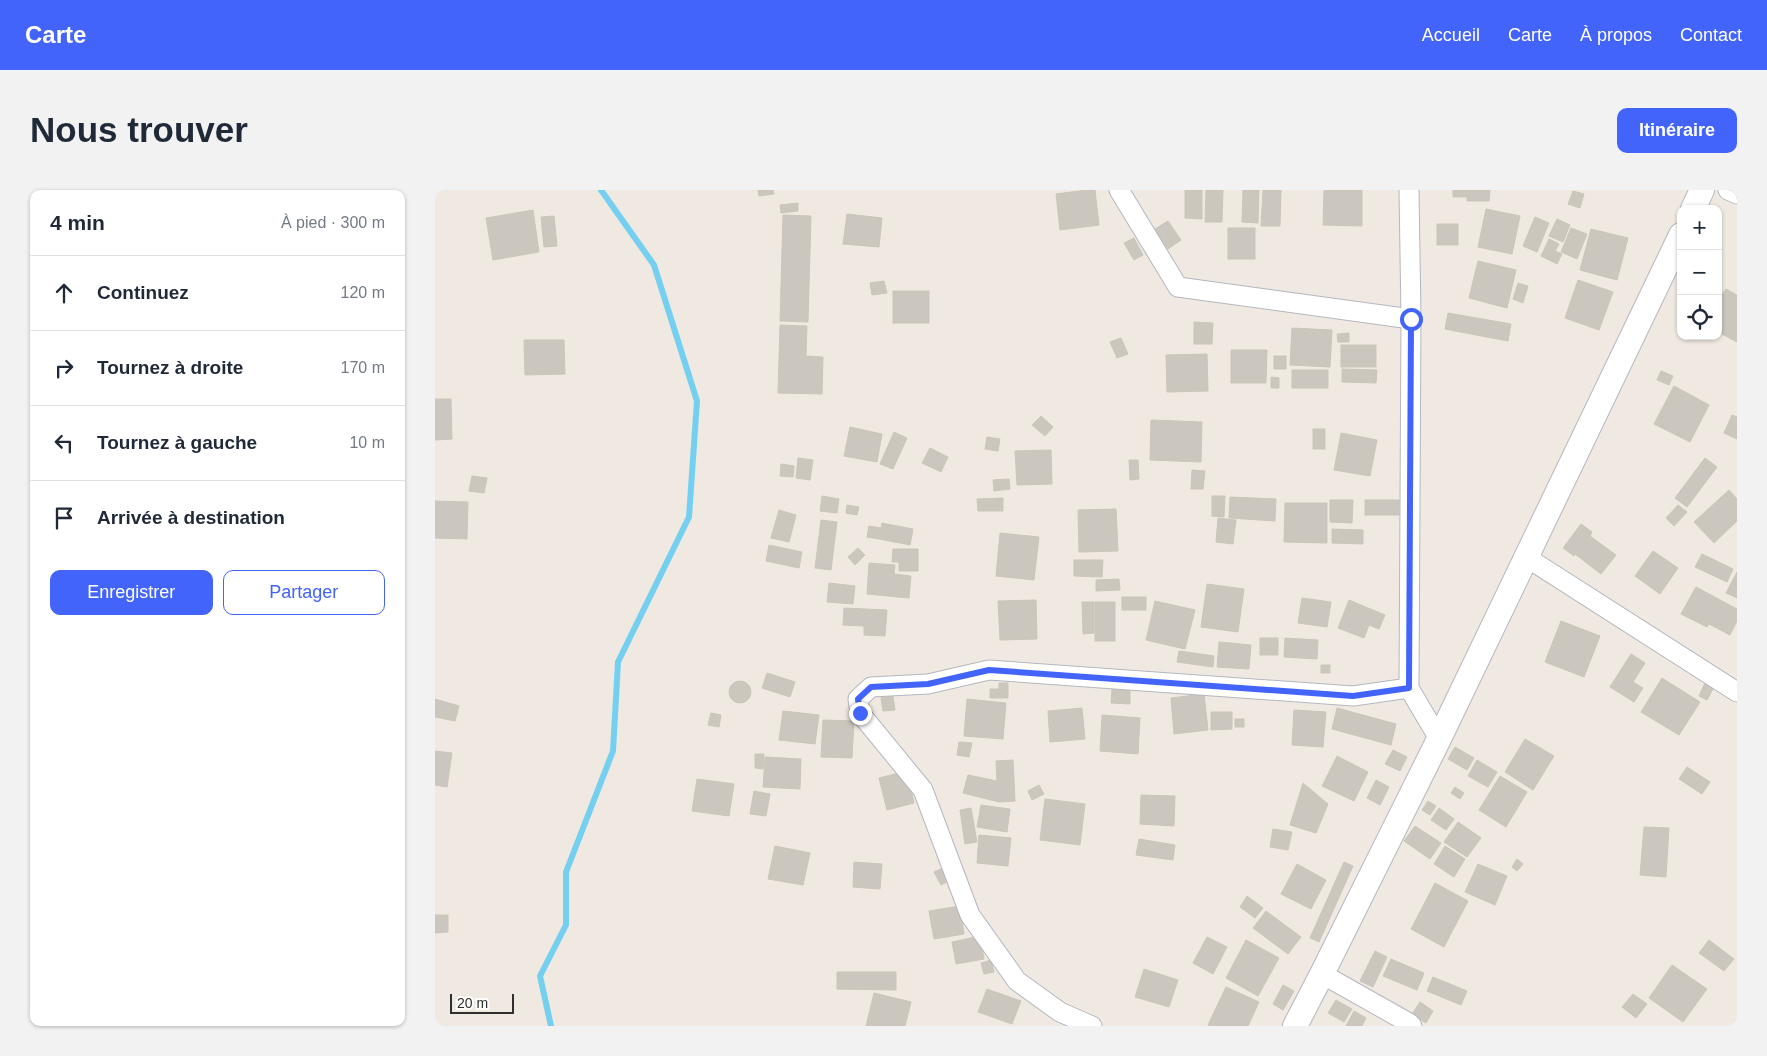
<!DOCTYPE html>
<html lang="fr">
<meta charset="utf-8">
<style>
body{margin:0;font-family:Helvetica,sans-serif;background:#f2f2f3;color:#1f2937}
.controls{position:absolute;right:15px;top:15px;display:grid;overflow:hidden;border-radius:10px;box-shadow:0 1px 4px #0004}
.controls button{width:45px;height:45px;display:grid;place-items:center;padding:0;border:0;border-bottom:1px solid #e0e1e3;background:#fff;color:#1f2937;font:25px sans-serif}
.scale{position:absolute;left:15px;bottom:12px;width:64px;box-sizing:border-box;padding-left:5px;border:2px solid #2e2e2e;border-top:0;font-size:14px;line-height:18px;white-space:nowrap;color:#2e2e2e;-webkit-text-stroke:4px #fff;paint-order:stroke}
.stop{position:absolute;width:15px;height:15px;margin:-11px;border:4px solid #4264fb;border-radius:50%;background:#fff}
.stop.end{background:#4264fb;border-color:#fff;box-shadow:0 1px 5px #0008}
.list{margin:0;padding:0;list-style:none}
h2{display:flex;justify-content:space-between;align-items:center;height:65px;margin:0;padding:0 20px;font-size:21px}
h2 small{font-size:16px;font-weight:400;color:#747a83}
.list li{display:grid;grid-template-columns:32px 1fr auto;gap:15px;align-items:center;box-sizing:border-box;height:75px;padding:0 20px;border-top:1px solid #e0e1e3}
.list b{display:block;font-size:19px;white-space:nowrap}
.list em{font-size:16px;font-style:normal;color:#747a83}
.actions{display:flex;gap:10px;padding:15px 20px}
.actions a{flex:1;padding:11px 0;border:1px solid #4264fb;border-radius:10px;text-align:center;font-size:18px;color:#4264fb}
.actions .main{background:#4264fb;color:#fff}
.icon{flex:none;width:28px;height:28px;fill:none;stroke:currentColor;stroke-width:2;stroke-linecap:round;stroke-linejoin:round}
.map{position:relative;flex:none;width:1302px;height:836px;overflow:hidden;border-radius:10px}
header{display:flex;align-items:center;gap:30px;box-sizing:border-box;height:70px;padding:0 25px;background:#4264fb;color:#fff}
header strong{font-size:24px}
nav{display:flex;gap:28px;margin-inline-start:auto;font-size:18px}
.intro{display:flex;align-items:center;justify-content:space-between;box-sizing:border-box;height:120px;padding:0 30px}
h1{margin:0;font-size:35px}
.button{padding:12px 22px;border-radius:10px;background:#4264fb;color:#fff;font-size:18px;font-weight:700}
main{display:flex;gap:30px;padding:0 30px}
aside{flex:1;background:#fff;border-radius:10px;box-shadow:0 1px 4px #0004}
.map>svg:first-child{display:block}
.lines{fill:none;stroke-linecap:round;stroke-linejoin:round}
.stream{stroke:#75cff0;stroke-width:6}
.building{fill:#cbc7bf;stroke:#cbc5ba}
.minor-casing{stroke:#b4b7c1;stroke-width:21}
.tertiary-casing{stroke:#b4b7c1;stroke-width:26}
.minor{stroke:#fff;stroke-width:19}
.tertiary{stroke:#fff;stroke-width:24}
.route{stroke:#4264fb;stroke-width:6}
</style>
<header>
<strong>Carte</strong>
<nav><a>Accueil</a><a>Carte</a><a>À propos</a><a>Contact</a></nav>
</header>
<div class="intro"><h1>Nous trouver</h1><a class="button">Itinéraire</a></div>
<main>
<aside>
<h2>4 min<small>À pied · 300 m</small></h2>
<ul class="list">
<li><svg class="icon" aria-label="ahead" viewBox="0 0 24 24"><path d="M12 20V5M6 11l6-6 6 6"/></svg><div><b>Continuez</b></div><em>120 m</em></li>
<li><svg class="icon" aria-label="right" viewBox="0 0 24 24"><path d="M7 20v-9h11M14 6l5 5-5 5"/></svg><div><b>Tournez à droite</b></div><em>170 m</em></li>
<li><svg class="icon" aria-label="left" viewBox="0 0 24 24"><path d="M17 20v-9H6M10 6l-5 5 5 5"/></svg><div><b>Tournez à gauche</b></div><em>10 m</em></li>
<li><svg class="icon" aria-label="arrive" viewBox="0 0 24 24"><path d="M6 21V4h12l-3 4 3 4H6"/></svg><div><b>Arrivée à destination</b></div></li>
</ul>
<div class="actions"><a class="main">Enregistrer</a><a>Partager</a></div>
</aside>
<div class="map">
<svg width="1302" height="836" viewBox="0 0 1302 836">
<rect width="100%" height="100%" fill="#efe9e1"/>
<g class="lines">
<polyline class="stream" points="116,836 105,786 131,735 131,682 178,561 183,472 254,327 262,211 219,75 166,0"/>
</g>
<g class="building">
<polygon points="323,0 338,0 339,4 324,6"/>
<polygon points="652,0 660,0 664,35 625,40 621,4"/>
<polygon points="750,0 767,0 767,29 750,28"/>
<polygon points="771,0 788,0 787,32 770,32"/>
<polygon points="808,0 824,0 823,33 807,32"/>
<polygon points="828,0 846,0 845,36 826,36"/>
<polygon points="889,0 927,0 927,36 888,35"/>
<polygon points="1018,0 1055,0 1054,11 1032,11 1032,7 1018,7"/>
<polygon points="1138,1 1149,4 1145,18 1133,14"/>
<polygon points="363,13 363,21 346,23 345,15"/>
<polygon points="1051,19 1085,26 1077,64 1043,57"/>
<polygon points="98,20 104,62 58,70 51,28"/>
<polygon points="412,24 447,28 444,57 408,54"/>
<polygon points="348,25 376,26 373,132 345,131"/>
<polygon points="119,26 122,56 109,57 106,27"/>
<polygon points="1100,27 1114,33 1102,62 1088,56"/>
<polygon points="1122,29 1135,35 1128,52 1114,46"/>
<polygon points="733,31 746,50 733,59 720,39"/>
<rect x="1002" y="34" width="21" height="21"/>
<rect x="793" y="38" width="27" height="31"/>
<polygon points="1136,38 1152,44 1142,69 1126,62"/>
<polygon points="1156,39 1193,48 1182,90 1145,80"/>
<polygon points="699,48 708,65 699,70 689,53"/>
<polygon points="1114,49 1124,54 1120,61 1127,64 1122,74 1106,66"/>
<polygon points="1043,71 1081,80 1072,118 1034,108"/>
<polygon points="1143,90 1178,102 1164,140 1130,128"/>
<polygon points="449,91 452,103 437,105 435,93"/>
<polygon points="1083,93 1093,96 1088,113 1078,109"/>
<polygon points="1291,99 1302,105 1302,152 1283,142 1283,112"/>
<rect x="458" y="101" width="36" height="32"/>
<polygon points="1013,123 1076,134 1073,151 1010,139"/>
<polygon points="759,132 778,133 777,154 759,154"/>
<polygon points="345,135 372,136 371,166 388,167 387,204 343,203"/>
<polygon points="857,138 897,140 895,177 855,175"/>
<polygon points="914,143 914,152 903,152 902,144"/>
<polygon points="686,148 693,164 682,168 675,152"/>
<polygon points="89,150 129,150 130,184 90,185"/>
<rect x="906" y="155" width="35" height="22"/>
<polygon points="796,160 832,160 831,193 796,193"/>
<polygon points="772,164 773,201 732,202 731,165"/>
<rect x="839" y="166" width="12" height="13"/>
<polygon points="907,179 942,180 941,193 907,192"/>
<rect x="857" y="180" width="36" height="18"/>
<polygon points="1226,181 1238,186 1234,195 1222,190"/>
<polygon points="836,187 844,188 844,198 836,198"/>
<polygon points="1239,196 1274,215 1255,252 1219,234"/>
<polygon points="0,209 16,209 17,249 0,250"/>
<polygon points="1297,225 1302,227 1302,249 1289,243"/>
<polygon points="606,226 618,237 610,246 597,235"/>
<polygon points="716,230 767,232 766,272 715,270"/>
<polygon points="415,237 447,244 442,272 409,266"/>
<rect x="878" y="239" width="12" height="20"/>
<polygon points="459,242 472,248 458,279 445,274"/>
<polygon points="906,243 942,250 935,286 899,280"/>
<polygon points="552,247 565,249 563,261 550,259"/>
<polygon points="495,258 513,267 506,282 487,273"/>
<polygon points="616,260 617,294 582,295 580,261"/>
<polygon points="363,268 378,270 375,290 361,288"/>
<polygon points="1270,268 1282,277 1252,317 1240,308"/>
<polygon points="694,270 703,270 704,289 695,290"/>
<polygon points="346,274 359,276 358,287 345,286"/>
<polygon points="757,280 770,281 768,299 756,299"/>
<polygon points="37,286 52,288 49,303 34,301"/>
<polygon points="574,289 575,299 559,301 558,290"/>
<polygon points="1294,300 1302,309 1302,331 1279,353 1259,332"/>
<polygon points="387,306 404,309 402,323 385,321"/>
<polygon points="777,306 790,306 789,327 777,326"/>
<polygon points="795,307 841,309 840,331 794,328"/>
<polygon points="568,308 568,321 543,321 542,309"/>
<polygon points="895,310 918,310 917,333 895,332"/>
<rect x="930" y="310" width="34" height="15"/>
<polygon points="0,311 33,312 32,349 0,348"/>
<polygon points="850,313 892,313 892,353 849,352"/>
<polygon points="412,315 424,317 422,325 411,323"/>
<polygon points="1243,315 1252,322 1239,336 1231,328"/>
<polygon points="681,319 683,361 644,362 643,320"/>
<polygon points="344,320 361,325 354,352 336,348"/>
<polygon points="783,328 801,330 798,354 781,352"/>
<polygon points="386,330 402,332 396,380 380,378"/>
<polygon points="447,333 478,339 475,355 444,349"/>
<polygon points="1146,334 1157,342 1155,346 1181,365 1166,384 1140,364 1139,366 1128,358"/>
<polygon points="434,336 446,338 444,349 432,347"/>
<polygon points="897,339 928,340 928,354 897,353"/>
<polygon points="565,343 604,347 599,390 561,386"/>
<polygon points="334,355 367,362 364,378 331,371"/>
<polygon points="423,358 430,365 420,375 413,367"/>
<polygon points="458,359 483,359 483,381 464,381 464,372 457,372"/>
<polygon points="1218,361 1243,378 1225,404 1200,386"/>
<polygon points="1267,364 1298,379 1292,392 1260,377"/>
<polygon points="639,370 668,370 667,387 639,386"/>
<polygon points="434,373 460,375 459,384 476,386 474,408 432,404"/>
<polygon points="1302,382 1302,408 1291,403"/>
<polygon points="684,389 685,400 661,401 661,390"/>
<polygon points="394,393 420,396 418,414 392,412"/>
<polygon points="772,394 809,399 803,442 766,437"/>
<polygon points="1261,397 1302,419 1302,431 1295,445 1274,434 1272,437 1246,424"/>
<rect x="687" y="407" width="24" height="13"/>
<polygon points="867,408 896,412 892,437 863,433"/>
<polygon points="601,410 602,449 565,450 563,411"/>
<polygon points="914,410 950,425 944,439 934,435 929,448 903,438"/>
<polygon points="720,411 760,420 750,459 711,450"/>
<polygon points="647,412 659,412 659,443 648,444"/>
<rect x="660" y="412" width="20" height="39"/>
<polygon points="409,418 452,420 450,446 429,445 429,436 408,435"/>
<polygon points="1126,431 1165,446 1149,487 1110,472"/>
<rect x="825" y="448" width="18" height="17"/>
<polygon points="850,448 883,450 882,469 849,467"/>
<polygon points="784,452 816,455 814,479 782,477"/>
<polygon points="744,461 779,466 778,477 742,472"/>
<polygon points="1196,464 1210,473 1198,492 1208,498 1199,512 1175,497"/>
<rect x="886" y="475" width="9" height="8"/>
<polygon points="332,483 360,492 355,507 327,498"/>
<polygon points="1227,488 1265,512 1244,545 1206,522"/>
<circle cx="305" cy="502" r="11"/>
<polygon points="564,493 573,493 573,508 555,508 555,499 564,499"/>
<polygon points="1270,493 1279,497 1272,510 1264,506"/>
<polygon points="677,499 695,500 695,514 676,513"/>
<polygon points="769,504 773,540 739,544 736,508"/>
<polygon points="458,506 460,520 448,521 446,508"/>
<polygon points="0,509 24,516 20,531 0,527"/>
<polygon points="532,509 571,513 568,549 529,546"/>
<polygon points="647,518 650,549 615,552 613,521"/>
<polygon points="902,518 961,534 956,555 897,539"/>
<polygon points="859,520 891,522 888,557 857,555"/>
<polygon points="348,521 384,525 380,554 344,550"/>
<polygon points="776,522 797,522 797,539 776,540"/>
<polygon points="276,523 286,525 284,537 273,535"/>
<polygon points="667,525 705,528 703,564 665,561"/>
<rect x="800" y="529" width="9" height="8"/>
<polygon points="388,530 419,531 417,568 386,567"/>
<polygon points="1090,549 1119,566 1098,600 1070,582"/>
<polygon points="524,552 537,553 534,567 522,565"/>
<polygon points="1020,557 1039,568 1032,580 1013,569"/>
<polygon points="958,560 972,567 965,581 950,574"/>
<polygon points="0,561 17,563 12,597 0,595"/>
<polygon points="320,564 329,564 328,579 320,578"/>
<polygon points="902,566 933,582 919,611 887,596"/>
<polygon points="330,567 366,569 365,599 328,597"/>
<polygon points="578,570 580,611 564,612 528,603 533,585 562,591 561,571"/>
<polygon points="1042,570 1062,582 1053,597 1033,586"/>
<polygon points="1252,577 1275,592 1267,604 1244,589"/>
<polygon points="472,581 479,613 452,620 444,588"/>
<polygon points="1065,586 1092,602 1071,637 1044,620"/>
<polygon points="262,589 299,594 294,626 257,621"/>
<polygon points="941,590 954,597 945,615 932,608"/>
<polygon points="868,593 893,614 881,643 855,635"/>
<polygon points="604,595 609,604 597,610 593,601"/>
<polygon points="1020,597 1029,603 1025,609 1016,603"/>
<polygon points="319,601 335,604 331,626 315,624"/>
<polygon points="706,605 740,606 739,636 705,634"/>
<polygon points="610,609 650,614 645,655 605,650"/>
<polygon points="993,611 1001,616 995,625 987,620"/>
<polygon points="546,615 575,619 572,642 542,637"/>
<polygon points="536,618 542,652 530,654 525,620"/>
<polygon points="1004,618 1019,629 1011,640 996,630"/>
<polygon points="1023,632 1046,648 1032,667 1009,652"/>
<polygon points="980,636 1006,653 995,669 969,651"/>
<polygon points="1209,637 1234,638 1231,687 1205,685"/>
<polygon points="838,639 857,642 853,660 835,657"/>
<polygon points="544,645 576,648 573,676 542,673"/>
<polygon points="704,649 740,655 738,670 701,665"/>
<polygon points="340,656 375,663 368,695 333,689"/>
<polygon points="1010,656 1030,669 1019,687 999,674"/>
<polygon points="1082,669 1088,674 1082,681 1077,677"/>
<polygon points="419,672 447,674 445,699 418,697"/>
<polygon points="909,672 918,676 884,752 875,748"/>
<polygon points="862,674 891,690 876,719 846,704"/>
<polygon points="1043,674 1072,686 1060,715 1030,702"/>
<polygon points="508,678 514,691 506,695 499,682"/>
<polygon points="1000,693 1033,711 1009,757 976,739"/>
<polygon points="812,706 828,718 820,728 805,717"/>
<polygon points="525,716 529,744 499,749 494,721"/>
<polygon points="831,721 866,747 853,764 818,738"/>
<polygon points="0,725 13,725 13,742 0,743"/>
<polygon points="545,746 549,769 521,774 517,752"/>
<polygon points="772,747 792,757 778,784 758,773"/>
<polygon points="811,750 844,768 823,806 791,788"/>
<polygon points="1274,750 1299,769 1289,781 1264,763"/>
<polygon points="940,761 952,767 938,797 925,791"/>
<polygon points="956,769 989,783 982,800 948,786"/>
<polygon points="556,770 559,782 549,784 546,773"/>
<polygon points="1237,775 1272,799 1248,832 1214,808"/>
<polygon points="709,779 743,790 734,817 700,807"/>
<polygon points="402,782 461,782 461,800 402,799"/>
<polygon points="998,787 1032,801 1026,815 992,801"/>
<polygon points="848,795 859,801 848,820 838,814"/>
<polygon points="791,797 824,812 813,836 776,836 773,835"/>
<polygon points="552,799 586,811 577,834 543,822"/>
<polygon points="439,803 476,812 470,836 431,836"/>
<polygon points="1198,804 1212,814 1201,828 1187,817"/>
<polygon points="901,810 917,819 909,832 893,823"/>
<polygon points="985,812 998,821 991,833 977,824"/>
<polygon points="919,821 931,828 927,836 911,836"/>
</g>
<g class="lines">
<g class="minor-casing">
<g id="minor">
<polyline points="684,0 743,97 976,129"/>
<polyline points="974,0 976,129 974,498 1004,549"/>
<polyline points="1293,0 1302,4"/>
<polyline points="1091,367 1302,502"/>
<polyline points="887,784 974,833 977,836"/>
<polyline points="657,836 625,822 582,791 535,725 488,600 425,523 423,509 436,497 493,494 554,480 918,506 974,498"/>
</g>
</g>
<g class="tertiary-casing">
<g id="tertiary">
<polyline points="1258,19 1267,0"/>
<polyline points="860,836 887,784 1004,549 1246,45"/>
</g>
</g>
<use href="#minor" class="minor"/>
<use href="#tertiary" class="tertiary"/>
</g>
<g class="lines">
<polyline class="route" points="425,523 423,509 436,497 493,494 554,480 918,506 974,498 976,129"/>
</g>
</svg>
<div class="controls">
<button>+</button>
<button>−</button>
<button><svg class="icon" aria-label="locate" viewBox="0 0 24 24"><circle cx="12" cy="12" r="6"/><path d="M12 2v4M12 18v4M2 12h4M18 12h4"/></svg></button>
</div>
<div class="scale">20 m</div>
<div class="stop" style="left:976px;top:129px"></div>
<div class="stop end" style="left:425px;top:523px"></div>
</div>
</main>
